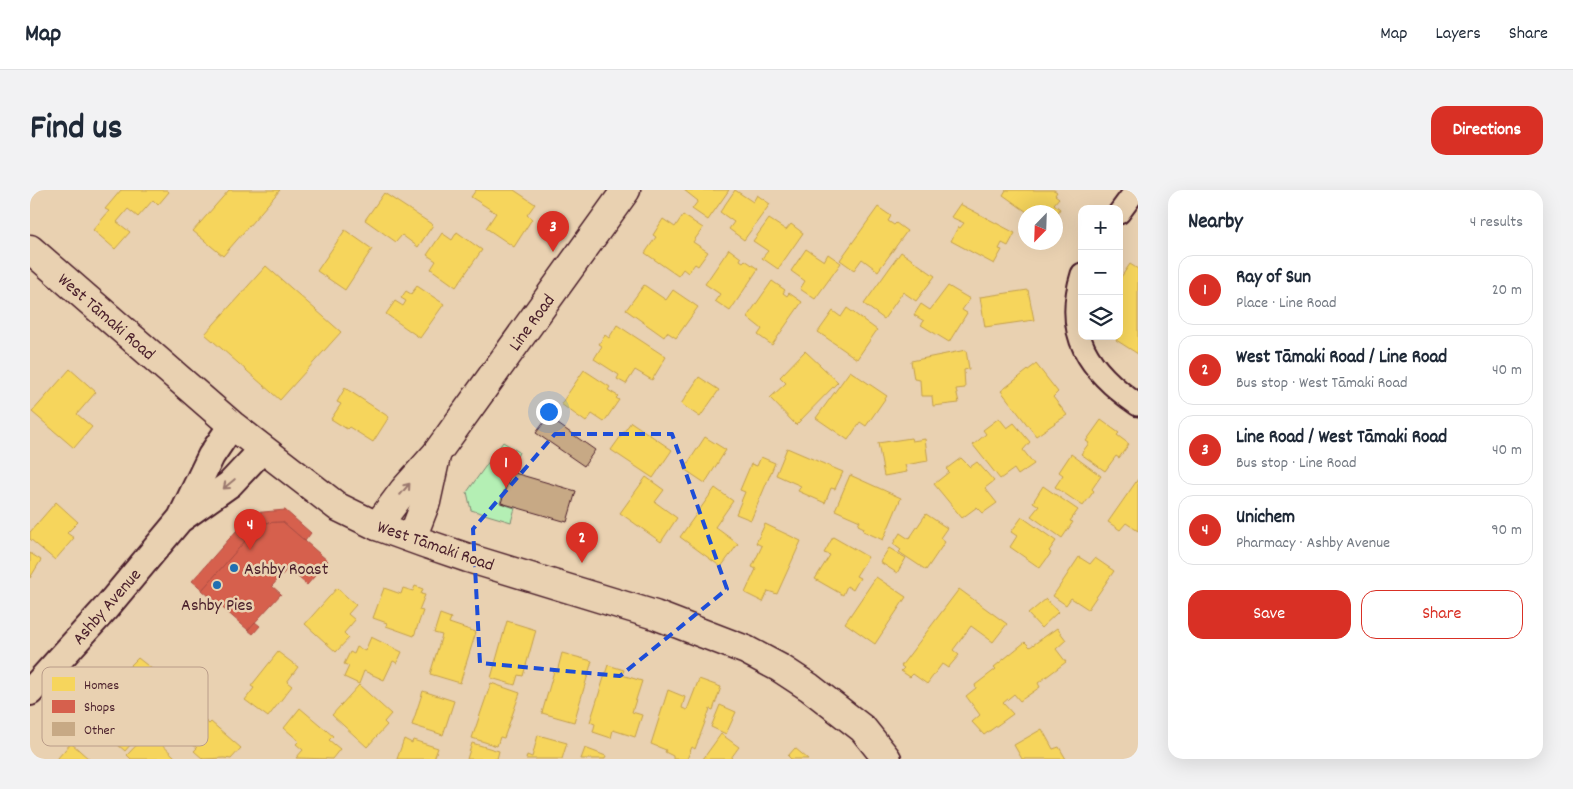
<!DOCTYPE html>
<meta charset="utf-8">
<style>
body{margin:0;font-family:Dekko,sans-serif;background:#f2f2f3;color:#1f2937}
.controls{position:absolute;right:15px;top:15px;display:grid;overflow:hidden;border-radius:10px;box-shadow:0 5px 20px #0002}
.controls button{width:45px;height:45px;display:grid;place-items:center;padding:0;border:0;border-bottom:1px solid #e0e1e3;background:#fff;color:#1f2937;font:25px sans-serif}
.compass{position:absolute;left:988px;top:15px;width:45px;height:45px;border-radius:50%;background:#fff;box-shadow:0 5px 20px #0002;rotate:203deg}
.you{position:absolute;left:518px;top:221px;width:18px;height:18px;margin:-12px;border:4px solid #fff;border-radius:50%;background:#1a73e8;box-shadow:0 0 0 8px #1a73e833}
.badge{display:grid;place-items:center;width:32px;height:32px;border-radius:50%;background:#d93025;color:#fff;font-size:16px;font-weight:700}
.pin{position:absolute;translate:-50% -41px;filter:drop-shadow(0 1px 2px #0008)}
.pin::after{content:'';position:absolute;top:26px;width:18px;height:15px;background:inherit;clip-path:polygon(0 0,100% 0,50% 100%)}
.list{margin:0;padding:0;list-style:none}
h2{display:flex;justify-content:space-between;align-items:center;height:65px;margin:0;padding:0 20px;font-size:21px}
h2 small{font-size:16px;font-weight:400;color:#747a83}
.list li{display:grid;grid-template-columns:32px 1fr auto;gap:15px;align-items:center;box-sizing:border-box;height:70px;margin:0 10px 10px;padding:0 10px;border:1px solid #e0e1e3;border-radius:15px}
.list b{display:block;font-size:19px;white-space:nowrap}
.list p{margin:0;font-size:16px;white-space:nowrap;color:#747a83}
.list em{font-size:16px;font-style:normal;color:#747a83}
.actions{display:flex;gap:10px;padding:15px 20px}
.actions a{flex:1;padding:11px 0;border:1px solid #d93025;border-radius:15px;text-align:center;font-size:18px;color:#d93025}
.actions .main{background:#d93025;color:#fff}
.icon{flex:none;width:28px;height:28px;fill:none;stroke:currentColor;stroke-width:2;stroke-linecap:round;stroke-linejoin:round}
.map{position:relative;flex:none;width:1108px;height:569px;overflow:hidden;border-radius:15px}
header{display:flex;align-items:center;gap:30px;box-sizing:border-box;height:70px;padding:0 25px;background:#fff;border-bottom:1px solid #e0e1e3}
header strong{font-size:24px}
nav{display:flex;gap:28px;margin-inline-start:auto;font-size:18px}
.intro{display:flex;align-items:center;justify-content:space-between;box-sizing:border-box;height:120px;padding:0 30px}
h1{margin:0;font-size:35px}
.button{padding:12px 22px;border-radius:15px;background:#d93025;color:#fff;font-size:18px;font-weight:700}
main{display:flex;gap:30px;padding:0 30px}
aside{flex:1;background:#fff;border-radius:15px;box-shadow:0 5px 20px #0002}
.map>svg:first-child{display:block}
.green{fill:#b4efb4;stroke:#7f8770}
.homes{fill:#f6d55c;stroke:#c29e4d}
.shops{fill:#d6604d;stroke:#ac4c43}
.building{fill:#c7a985;stroke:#4a1f2b}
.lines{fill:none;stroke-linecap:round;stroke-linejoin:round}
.minor-casing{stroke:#4a1f2b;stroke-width:25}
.tertiary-casing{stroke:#4a1f2b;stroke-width:30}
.secondary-casing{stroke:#4a1f2b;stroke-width:31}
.minor{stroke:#e9d1b1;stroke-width:21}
.tertiary{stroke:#e9d1b1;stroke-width:26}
.secondary{stroke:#e9d1b1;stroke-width:28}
.oneway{stroke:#9a786e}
.marked{fill:none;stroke:#1d4ed8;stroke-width:4;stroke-dasharray:10 6;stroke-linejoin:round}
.poi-dot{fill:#1f6fb2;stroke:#e9d1b1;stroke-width:2}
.labels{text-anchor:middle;stroke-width:5;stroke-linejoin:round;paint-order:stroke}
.street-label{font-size:18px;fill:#4a1f2b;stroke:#e9d1b1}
.poi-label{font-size:18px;fill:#4a1f2b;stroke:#e9d1b1;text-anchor:start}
.key{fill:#e9d1b1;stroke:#b99c89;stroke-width:1}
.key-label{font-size:14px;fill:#4a1f2b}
</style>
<header>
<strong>Map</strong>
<nav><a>Map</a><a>Layers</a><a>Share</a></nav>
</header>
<div class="intro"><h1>Find us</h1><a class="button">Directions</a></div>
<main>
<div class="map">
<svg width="1108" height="569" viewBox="0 0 1108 569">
<rect width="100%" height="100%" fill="#e9d1b1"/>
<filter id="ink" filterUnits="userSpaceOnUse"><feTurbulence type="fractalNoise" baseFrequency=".02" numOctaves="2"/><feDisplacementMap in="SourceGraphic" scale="10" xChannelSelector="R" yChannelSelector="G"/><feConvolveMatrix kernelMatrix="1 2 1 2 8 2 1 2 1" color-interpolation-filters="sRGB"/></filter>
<g filter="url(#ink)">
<polygon class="green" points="473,252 489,262 480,282 470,313 485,318 481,332 441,320 437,302"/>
<g class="homes">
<polygon points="91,0 137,0 139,2 128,15 123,10 108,27 98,19 87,32 100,42 85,59 63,40 79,21 75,19"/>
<polygon points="199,0 250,0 193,66 163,41"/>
<polygon points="446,0 484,0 505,14 497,25 502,29 484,57 456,38 466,23 441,7"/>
<polygon points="654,0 699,0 678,30 662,19 668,11"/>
<polygon points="705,0 723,12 727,5 740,14 714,50 699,39 704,32 690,22"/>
<polygon points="976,0 1024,0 1027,2 1025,5 1029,8 1024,14 1030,19 1026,26 1026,22 997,22 973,5"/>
<polygon points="354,3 403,35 388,57 372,45 366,52 335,30"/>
<polygon points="930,14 985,43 978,56 972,53 969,59 972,60 964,74 921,51 928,37 930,38 934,33 921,27"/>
<polygon points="848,17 861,26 858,31 864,35 866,33 877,41 848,81 832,69 824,80 810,70"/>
<polygon points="653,25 673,38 663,52 678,62 668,76 665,74 658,83 653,79 648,86 615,63 626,47 623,45 633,29 645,37"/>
<polygon points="739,29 756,40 761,34 773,43 748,79 732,68 738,61 723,51"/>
<polygon points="315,40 342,59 315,100 287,81"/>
<polygon points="427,42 452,60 426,97 401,79 406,71 397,65 412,43 422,50"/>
<polygon points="699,59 711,68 710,70 713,72 715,70 728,79 700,121 685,111 690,104 675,94"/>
<polygon points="776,59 794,71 798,64 811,73 785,109 770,99 775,91 761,81"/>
<polygon points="871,62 905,86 886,111 873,102 854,129 834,114"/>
<polygon points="1100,74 1108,79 1108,164 1086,150 1093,139 1089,137 1089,90"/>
<polygon points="236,76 311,142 250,210 175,144"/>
<polygon points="742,91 755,100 753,103 757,106 759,103 772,112 742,155 728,145 732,139 717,127"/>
<polygon points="614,95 636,110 643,100 668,117 646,148 637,142 634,147 596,120"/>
<polygon points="387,96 414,114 390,148 356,124 365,111 373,116 376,111 371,108 376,101 381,104"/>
<polygon points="918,96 940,109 932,120 937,123 919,152 891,135 894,131 884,125 891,114 900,120"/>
<polygon points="998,100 1004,130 955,137 950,107"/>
<polygon points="817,118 847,140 827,169 788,142 803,121 811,127"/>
<polygon points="587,135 636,167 622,190 605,180 596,194 587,189 589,185 564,169 572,156 569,154 575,145 579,148"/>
<polygon points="936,160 939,179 934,180 935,198 926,199 929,213 903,216 902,206 891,206 890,190 884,189 881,171"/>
<polygon points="775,161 808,192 766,235 740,208 756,193 750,187"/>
<polygon points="1006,174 1028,202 1023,207 1037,225 1006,246 971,201"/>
<polygon points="40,179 66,202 47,224 62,237 44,258 2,222"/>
<polygon points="554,180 580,197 578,200 588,206 586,208 589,210 574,232 562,224 556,232 531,214"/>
<polygon points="820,181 857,206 836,236 830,232 818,250 786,228"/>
<polygon points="669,187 689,200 670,227 651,214"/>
<polygon points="315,198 359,227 343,252 319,237 317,239 301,229 311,214 307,212"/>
<polygon points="969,228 977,238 984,233 1000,252 993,260 1004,274 988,285 984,279 970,289 943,255 956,244 953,240"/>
<polygon points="1071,230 1089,243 1087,245 1099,254 1089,268 1086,266 1075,281 1051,264 1059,253 1056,251"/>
<polygon points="601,232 642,260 623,288 581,260"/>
<polygon points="675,247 696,260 675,293 654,279"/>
<polygon points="881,248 882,251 895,249 898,271 875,275 877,282 854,286 848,253"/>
<polygon points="757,258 813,282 805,299 801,298 795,313 768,301 771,296 746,285"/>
<polygon points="1041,264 1071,286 1062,299 1064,301 1053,316 1025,297 1033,285 1029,282"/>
<polygon points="731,267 745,273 721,330 706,324 715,302 710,300 721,274 727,276"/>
<polygon points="931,268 940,277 947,272 964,291 955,298 967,313 953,323 947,317 932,328 904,294 919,282 916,279"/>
<polygon points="820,285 871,308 853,350 833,341 834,338 828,335 830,331 805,320"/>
<polygon points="616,287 634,300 625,312 647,328 631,352 590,323"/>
<polygon points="1108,289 1108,341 1096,333 1090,340 1078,332"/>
<polygon points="1013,296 1048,320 1040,331 1043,332 1032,348 1001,326 1009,316 1003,312"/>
<polygon points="685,298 703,311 685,337 708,354 691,377 650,347"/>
<polygon points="26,312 48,332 37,343 44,348 25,370 0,349 0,342"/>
<polygon points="896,324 917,338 910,348 915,352 896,380 869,362 871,360 863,354 870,343 879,349"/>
<polygon points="992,327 1026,351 1019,361 1021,363 1010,378 980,357 987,346 981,342"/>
<polygon points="735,334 771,351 747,404 738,401 733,412 715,403 726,379 722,377 732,356 726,353"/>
<polygon points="803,347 838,367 826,386 830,388 823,400 817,396 813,405 785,389 800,365 794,363"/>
<polygon points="859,358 876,368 867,383 850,372"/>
<polygon points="0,363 11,370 0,388"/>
<polygon points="1049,367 1060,374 1065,368 1084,381 1058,419 1041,408 1036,415 1023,406"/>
<polygon points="846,387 876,407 845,454 815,433"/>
<polygon points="385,396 393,399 391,404 395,405 389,420 393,421 384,446 356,436 357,433 343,428 354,398 371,404 373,398 383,401"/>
<polygon points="307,398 326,415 318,424 325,430 314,443 319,448 306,462 275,434"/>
<polygon points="929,399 977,434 963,452 941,436 923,460 929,465 918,478 912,474 897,494 883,484 880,487 871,481 874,478 871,476"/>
<polygon points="1016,409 1028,422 1011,438 998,424"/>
<polygon points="410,424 421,428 419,433 446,442 430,493 400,484 412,445 404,443"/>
<polygon points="477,431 506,440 493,486 488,485 485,495 461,488"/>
<polygon points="1027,438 1036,450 1026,459 1036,472 1008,493 1010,497 990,511 984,504 973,513 983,524 954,545 942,532 950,525 936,506 946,498 945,495 966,479 964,477 995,452 1000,457"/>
<polygon points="341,447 372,462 367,473 363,471 354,490 334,481 329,494 314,487 319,476 314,474 320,462 324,464 327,457 335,461"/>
<polygon points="248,462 268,477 257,492 262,496 238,527 215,510 224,498 221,496"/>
<polygon points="532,463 562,471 544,532 512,523 524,481 527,482"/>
<polygon points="108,468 127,483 128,481 155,506 136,527 120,513 117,516 107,506 103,510 89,497 102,483 97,479"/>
<polygon points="578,475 594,480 592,485 612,491 602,522 612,525 605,547 583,540 581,548 563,542 565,534 560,532"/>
<polygon points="669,489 691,497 683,520 680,519 665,559 662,557 657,569 643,569 643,566 635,562 636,560 621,554 638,500 655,507 652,518 657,520"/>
<polygon points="461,493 490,503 474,548 470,547 467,556 442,548"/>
<polygon points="60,494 113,540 95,561 42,515"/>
<polygon points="329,495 361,524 354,532 357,535 337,557 302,525"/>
<polygon points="393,501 424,511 413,545 382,535"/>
<polygon points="690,515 706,522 696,544 681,537"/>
<polygon points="270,518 303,546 299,550 310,559 302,569 266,568 273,560 266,554 269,551 254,538"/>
<polygon points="164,521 179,534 181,532 211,558 201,569 194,568 173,569 164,561 167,558 147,541"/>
<polygon points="1012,539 1023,559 1029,557 1036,569 992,569 984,555"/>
<polygon points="119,542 147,569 101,569 97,565"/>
<polygon points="691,544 709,557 701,568 702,569 673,569"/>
<polygon points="508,545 537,553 532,569 496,569 497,565 502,567"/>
<polygon points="374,549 382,553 383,550 408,558 404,569 367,569"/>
<polygon points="41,553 59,569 27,569"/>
<polygon points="442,553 469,561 467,569 437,569"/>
<polygon points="555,558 576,566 575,569 551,569"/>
<polygon points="765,558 778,569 761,569 758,566"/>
</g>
<g class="shops">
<polygon points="255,320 281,343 275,351 253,332 231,333 173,400 162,391 222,323"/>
<polygon points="253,332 298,371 277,395 258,378 242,396 251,404 218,440 172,400 231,333"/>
<polygon points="225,432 230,436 223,444 218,440"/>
</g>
<g class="building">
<polygon points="518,227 565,260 554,276 506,243"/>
<polygon points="481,282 546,301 537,332 471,313"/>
</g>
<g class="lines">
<g class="minor-casing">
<g id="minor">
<polyline points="1089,23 1106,0"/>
<path d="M1052 84C1033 145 1059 181 1108 215"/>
</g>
</g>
<g class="tertiary-casing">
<g id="tertiary">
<polyline points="152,328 200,294 233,259"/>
<polyline points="0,502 76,418 151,328 181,266 202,235"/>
</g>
</g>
<g class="secondary-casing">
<g id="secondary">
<polyline points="0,59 202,235 308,317 347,336 394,353 438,368 625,425 716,460 750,478 779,497 833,539 857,569"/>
<polyline points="347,336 374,300 406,264 596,0"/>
<polyline points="382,348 396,312 406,266"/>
</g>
</g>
<use href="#minor" class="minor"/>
<use href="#tertiary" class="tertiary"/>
<use href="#secondary" class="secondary"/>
</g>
<defs><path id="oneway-shaft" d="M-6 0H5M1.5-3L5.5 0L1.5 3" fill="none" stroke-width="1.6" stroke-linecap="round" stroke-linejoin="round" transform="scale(1.25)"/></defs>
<g class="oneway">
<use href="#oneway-shaft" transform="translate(199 294) rotate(140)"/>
<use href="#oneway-shaft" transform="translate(375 299) rotate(-50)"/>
</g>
</g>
<path class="marked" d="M525 244H642L697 399 590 486 450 473 443 339Z"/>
<g class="poi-dot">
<circle cx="204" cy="378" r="5"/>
<circle cx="187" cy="395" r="5"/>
</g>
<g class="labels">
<g class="street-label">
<text transform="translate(77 126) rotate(41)" y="6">West Tāmaki Road</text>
<text transform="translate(501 132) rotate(-54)" y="6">Line Road</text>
<text transform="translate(406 355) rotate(19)" y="6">West Tāmaki Road</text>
<text transform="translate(76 416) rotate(-49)" y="6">Ashby Avenue</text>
</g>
<g class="poi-label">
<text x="214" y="384">Ashby Roast</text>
<text x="187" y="420" text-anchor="middle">Ashby Pies</text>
</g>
</g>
<rect x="12" y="477" width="166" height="79" rx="8" class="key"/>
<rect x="22" y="487" width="23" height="14" fill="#f6d55c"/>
<rect x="22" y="510" width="23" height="13" fill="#d6604d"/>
<rect x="22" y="532" width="23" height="14" fill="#c7a985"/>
<g class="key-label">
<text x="54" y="499">Homes</text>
<text x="54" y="521">Shops</text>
<text x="54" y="544">Other</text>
</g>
</svg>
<div class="controls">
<button>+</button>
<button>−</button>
<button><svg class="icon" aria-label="layers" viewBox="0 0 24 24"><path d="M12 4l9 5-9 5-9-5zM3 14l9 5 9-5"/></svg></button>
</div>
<svg class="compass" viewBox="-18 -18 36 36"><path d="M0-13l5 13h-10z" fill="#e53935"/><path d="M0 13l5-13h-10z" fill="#747a83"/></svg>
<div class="you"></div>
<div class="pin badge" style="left:476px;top:298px">1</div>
<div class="pin badge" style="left:552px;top:373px">2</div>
<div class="pin badge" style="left:523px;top:62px">3</div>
<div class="pin badge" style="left:220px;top:360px">4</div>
</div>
<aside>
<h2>Nearby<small>4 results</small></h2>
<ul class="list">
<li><span class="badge">1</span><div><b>Ray of Sun</b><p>Place · Line Road</p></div><em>20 m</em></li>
<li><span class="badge">2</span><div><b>West Tāmaki Road / Line Road</b><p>Bus stop · West Tāmaki Road</p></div><em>40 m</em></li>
<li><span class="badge">3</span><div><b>Line Road / West Tāmaki Road</b><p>Bus stop · Line Road</p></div><em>40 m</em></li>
<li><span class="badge">4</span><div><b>Unichem</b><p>Pharmacy · Ashby Avenue</p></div><em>90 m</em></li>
</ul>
<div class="actions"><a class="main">Save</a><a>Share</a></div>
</aside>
</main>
